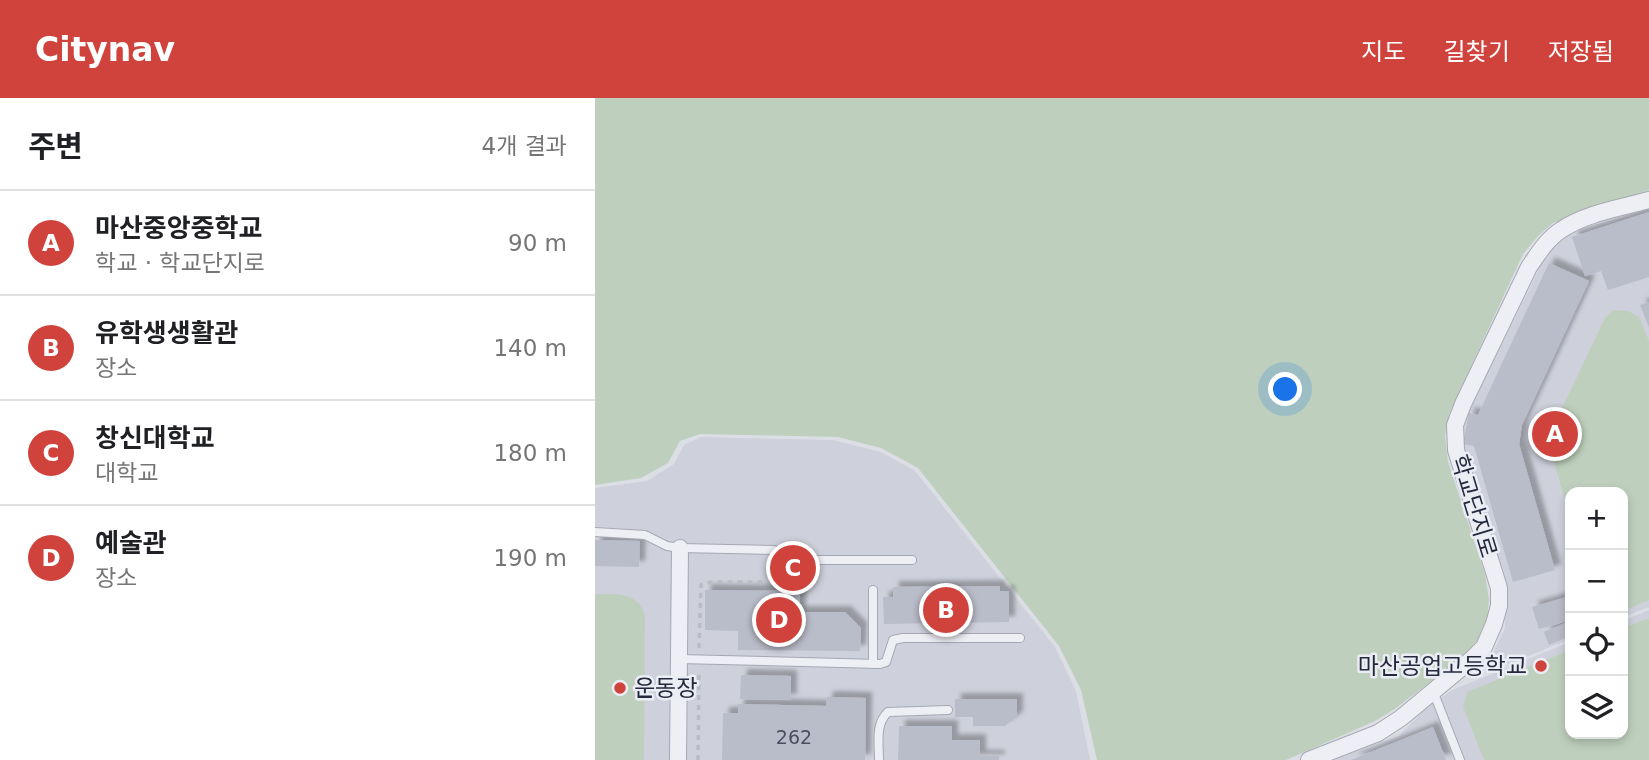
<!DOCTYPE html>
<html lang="ko">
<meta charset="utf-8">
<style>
body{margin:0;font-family:"DejaVu Sans","Noto Sans KR",sans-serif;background:#f6f6f6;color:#202124}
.controls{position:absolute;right:21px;bottom:21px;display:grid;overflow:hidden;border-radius:14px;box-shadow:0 4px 10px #0003}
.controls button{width:63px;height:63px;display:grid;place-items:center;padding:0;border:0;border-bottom:2px solid #e0e0e0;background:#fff;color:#202124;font:35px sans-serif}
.you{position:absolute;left:691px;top:292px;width:24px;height:24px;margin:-18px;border:5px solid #fff;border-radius:50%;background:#1a73e8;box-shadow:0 0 0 10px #1a73e833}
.badge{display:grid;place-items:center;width:46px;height:46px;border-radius:50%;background:#d0433c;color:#fff;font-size:23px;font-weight:700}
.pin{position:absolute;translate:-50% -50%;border:4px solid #fff;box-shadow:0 2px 7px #0006}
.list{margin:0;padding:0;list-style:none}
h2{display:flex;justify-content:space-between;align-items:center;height:91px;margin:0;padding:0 28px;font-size:30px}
h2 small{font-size:23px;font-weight:400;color:#757577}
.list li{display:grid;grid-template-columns:46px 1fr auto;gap:21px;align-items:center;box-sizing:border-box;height:105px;padding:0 28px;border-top:2px solid #e0e0e0}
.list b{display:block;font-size:26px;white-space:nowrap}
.list p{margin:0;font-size:23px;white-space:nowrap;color:#757577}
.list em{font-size:23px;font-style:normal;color:#757577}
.icon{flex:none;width:38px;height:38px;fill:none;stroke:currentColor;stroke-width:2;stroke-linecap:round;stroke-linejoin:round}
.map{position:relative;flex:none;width:1054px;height:662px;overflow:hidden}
header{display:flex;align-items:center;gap:42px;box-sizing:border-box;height:98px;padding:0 35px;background:#d0433c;color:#fff}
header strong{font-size:33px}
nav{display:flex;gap:38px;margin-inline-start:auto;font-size:24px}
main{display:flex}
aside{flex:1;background:#fff}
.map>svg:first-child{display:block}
.built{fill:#ced0db}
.green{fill:#bed0bd}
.building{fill:#b9bcc9;filter:url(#shadow)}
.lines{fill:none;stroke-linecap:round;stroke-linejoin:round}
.service-casing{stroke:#a5a8b3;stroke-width:10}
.minor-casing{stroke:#a5a8b3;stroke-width:18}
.path{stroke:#babcc5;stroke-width:3.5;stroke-dasharray:5 5;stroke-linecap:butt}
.service{stroke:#eeeff5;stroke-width:8}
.minor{stroke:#eeeff5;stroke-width:16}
.poi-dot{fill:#d0433c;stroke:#ebedf4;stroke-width:2.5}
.labels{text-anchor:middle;stroke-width:5;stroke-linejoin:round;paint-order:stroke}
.number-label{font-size:19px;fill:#4a4e60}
.street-label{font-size:23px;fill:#25293d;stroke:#ebedf4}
.poi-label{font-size:23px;fill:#25293d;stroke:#ebedf4;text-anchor:end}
</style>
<header>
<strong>Citynav</strong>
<nav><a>지도</a><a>길찾기</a><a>저장됨</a></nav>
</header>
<main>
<aside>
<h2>주변<small>4개 결과</small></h2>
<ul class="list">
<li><span class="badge">A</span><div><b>마산중앙중학교</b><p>학교 · 학교단지로</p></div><em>90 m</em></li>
<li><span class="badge">B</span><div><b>유학생생활관</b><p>장소</p></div><em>140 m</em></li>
<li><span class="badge">C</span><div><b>창신대학교</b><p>대학교</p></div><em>180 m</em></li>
<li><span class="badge">D</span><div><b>예술관</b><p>장소</p></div><em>190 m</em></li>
</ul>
</aside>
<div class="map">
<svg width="1054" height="662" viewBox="0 0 1054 662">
<defs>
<filter id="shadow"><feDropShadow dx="6" dy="-6" stdDeviation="2" flood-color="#0004"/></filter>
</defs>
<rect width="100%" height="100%" fill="#dcdee6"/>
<g class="built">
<polygon points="1054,111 1054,509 1028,519 1028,394 975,394 975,541 906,569 898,562 898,555 910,530 910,500 869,356 866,329 952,155 966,140 985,131"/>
<polygon points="106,339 238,342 286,354 320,373 460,549 481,593 495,662 0,662 0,390 52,383 79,366 89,347"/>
<polygon points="1054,512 1054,662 737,662 804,638 830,611 857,592 975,544 975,636 1028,636 1028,523"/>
</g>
<g class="green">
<polygon points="0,0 1054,0 1054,92 958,125 944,137 928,156 854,316 850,338 853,364 890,476 894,502 892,522 883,542 867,560 801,610 780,623 691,662 502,662 486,592 464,548 323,370 286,350 243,339 105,336 85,343 73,365 46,380 0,387"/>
<polygon points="1018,212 1033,213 1044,219 1054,243 1054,502 1028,513 1028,394 975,394 975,421 957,356 955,342 958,329 1010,220"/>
<path d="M0 496C21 496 44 493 50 518L49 662H0Z"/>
<polygon points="1054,520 1054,662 889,662 868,609 872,594 975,552 975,636 1028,636 1028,530"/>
</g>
<g class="building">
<polygon points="1054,114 1054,179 1013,192 1006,173 990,178 977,139"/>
<polygon points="954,165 994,183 927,327 924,346 960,472 918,484 879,348 868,346 874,315 883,317"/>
<polygon points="1054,204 1054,229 1045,207"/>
<polygon points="0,442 45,443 44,469 0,468"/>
<polygon points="405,488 405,493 414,493 414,524 289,526 288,499 298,499 298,489"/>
<polygon points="110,492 205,493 205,514 250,514 266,530 265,553 143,552 143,533 110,532"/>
<polygon points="975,498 975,522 944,531 937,509"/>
<polygon points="973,524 975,538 954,547 949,534"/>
<polygon points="146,577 196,578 196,602 145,601"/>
<polygon points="232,599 271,600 270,662 127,662 128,615 143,615 143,606 231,608"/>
<polygon points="360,601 422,601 422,619 410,628 378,628 378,619 360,619"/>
<polygon points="304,628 357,628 357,642 385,642 385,658 404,658 404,662 303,662"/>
<polygon points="838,629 851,662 756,662"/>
</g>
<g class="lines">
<g class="service-casing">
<g id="service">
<polyline points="0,434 50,437 72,448 85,450 179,452 212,462 317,462"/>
<polyline points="278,492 278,566"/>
<polyline points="84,561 285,566 291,564 298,542 308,540 425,540"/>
<polyline points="838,593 865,662"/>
<path d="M284 662C284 645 280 626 293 614L353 612"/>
</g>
</g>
<g class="minor-casing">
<g id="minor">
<polyline points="83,662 85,450"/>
<path d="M714 662 783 635 806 620 877 561 889 549 899 526 904 508V490L861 352 860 327 868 306 934 169C943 156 952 141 966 132 991 115 1026 110 1054 102"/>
</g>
</g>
<g class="path">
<polyline points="104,550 106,487 116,484 170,484"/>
<polyline points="103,662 104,575"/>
</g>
<use href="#service" class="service"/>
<use href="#minor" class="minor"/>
</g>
<g class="poi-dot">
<circle cx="946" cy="568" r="7"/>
<circle cx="25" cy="590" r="7"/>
</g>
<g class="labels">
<g class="number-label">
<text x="199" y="646">262</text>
</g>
<g class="street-label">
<text transform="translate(879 408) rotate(73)" y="8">학교단지로</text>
</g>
<g class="poi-label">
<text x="932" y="576">마산공업고등학교</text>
<text x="39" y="598" text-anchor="start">운동장</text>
</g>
</g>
</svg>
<div class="controls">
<button>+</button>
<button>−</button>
<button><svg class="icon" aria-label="locate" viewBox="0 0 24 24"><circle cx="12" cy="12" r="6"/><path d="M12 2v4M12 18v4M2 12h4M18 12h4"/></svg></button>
<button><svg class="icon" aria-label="layers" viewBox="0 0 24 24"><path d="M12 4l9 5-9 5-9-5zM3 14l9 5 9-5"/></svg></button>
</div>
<div class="you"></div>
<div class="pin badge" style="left:960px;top:336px">A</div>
<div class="pin badge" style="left:351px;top:512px">B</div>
<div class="pin badge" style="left:198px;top:470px">C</div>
<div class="pin badge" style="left:184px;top:522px">D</div>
</div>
</main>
